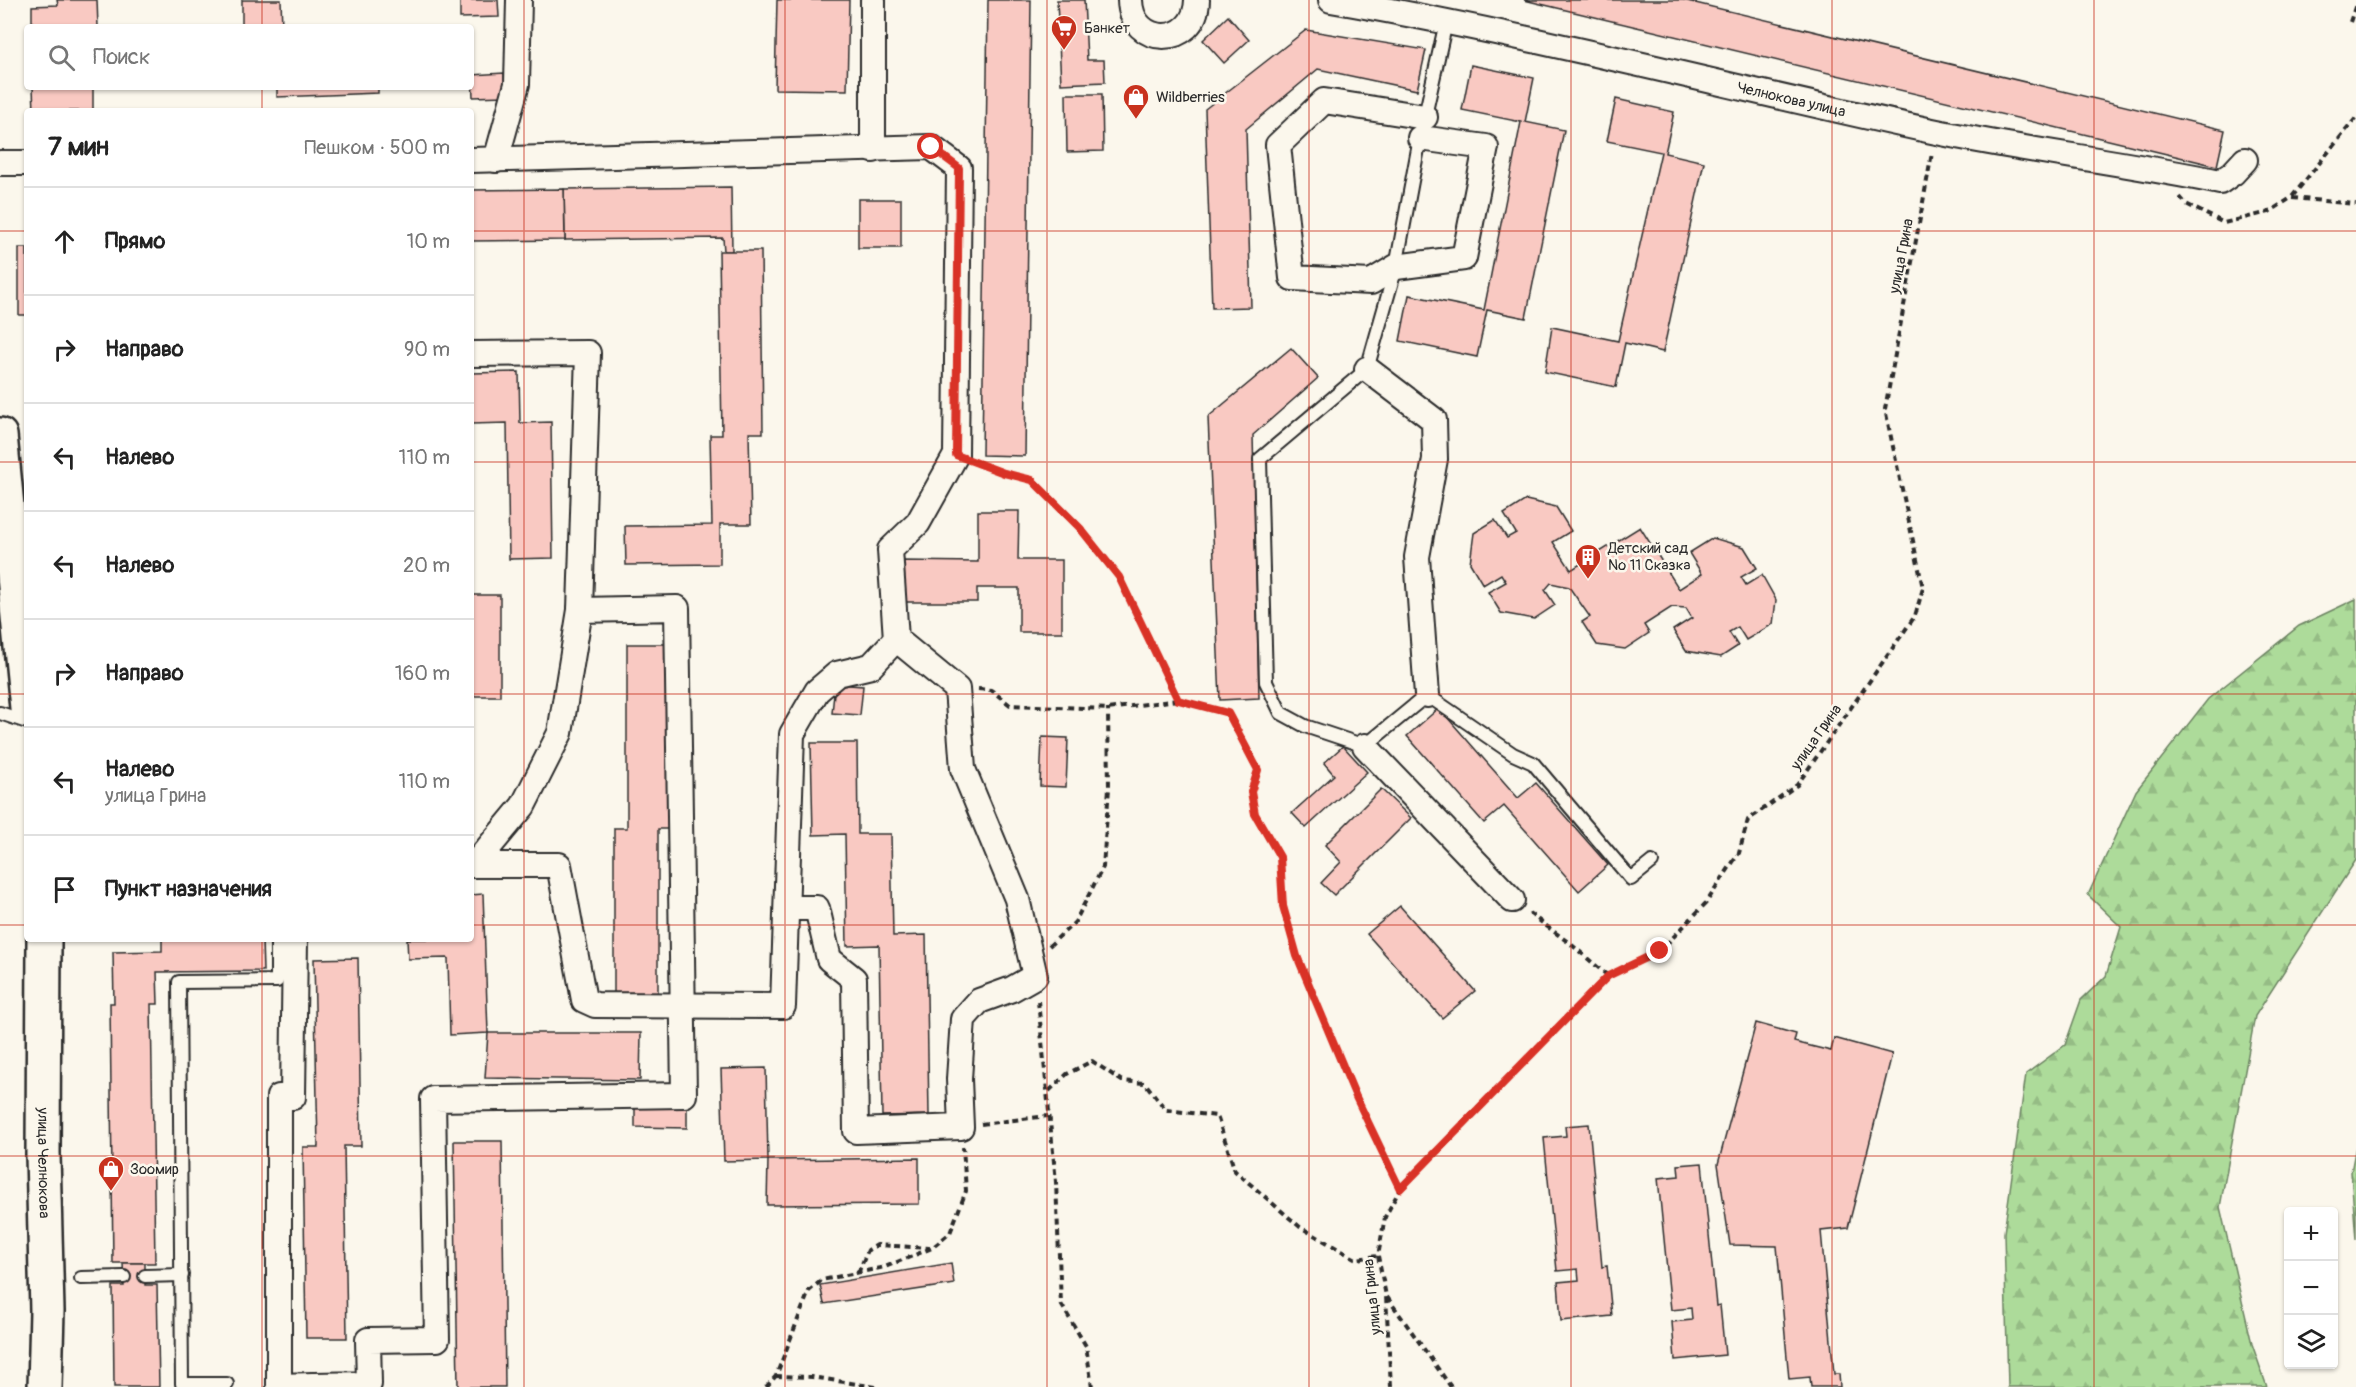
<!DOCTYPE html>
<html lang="ru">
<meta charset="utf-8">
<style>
body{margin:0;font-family:Pangolin,sans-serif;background:#f2f2f2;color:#222}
.controls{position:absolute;right:18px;bottom:18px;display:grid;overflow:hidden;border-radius:6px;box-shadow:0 2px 4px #0004}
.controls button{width:54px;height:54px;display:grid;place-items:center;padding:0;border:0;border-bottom:2px solid #e0e0e0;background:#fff;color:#222;font:30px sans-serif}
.stop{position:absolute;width:18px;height:18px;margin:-14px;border:4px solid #d93025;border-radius:50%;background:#fff}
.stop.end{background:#d93025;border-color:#fff;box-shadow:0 2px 6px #0008}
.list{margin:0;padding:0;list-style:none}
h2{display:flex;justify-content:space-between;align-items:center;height:78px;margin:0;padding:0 24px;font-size:26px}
h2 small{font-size:20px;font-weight:400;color:#767676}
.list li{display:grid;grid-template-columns:39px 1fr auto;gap:18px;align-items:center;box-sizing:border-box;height:108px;padding:0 24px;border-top:2px solid #e0e0e0}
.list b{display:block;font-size:22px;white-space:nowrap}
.list p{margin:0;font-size:20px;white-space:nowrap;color:#767676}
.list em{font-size:20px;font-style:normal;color:#767676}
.icon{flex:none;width:33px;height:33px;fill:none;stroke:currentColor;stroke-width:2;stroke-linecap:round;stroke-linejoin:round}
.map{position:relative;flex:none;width:2356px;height:1387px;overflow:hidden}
.search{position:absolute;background:#fff;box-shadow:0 2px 4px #0004;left:24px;top:24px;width:450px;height:66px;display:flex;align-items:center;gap:15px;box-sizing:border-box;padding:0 21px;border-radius:6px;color:#767676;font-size:22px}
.panel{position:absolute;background:#fff;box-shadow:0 2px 4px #0004;left:24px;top:108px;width:450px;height:834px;border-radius:6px}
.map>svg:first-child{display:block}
.forest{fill:url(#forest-firs);stroke:#6c8362;stroke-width:1.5}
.building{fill:#f9c9c2;stroke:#2b2b2b;stroke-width:1.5}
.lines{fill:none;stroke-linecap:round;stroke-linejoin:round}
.service-casing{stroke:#2b2b2b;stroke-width:16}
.minor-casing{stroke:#2b2b2b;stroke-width:28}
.secondary-casing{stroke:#2b2b2b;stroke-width:38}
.path{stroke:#2b2b2b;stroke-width:4;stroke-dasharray:6 4.5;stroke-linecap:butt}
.service{stroke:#fbf7ec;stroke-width:12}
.minor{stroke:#fbf7ec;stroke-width:24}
.secondary{stroke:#fbf7ec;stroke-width:33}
.route{stroke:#d93025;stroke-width:8}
.grid{fill:none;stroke:#c8321e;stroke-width:1.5;stroke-opacity:0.55}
.labels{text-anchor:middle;stroke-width:5;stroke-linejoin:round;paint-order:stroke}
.poi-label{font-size:15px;fill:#2b2b2b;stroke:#fbf7ec;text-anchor:start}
.street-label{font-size:15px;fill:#2b2b2b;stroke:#fbf7ec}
</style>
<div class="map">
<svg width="2356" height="1387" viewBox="0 0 2356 1387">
<defs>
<pattern id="forest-firs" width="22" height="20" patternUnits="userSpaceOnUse" patternTransform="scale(1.5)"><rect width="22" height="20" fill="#addb9a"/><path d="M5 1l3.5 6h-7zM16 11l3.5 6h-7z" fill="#95bc85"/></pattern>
</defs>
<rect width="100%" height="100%" fill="#fbf7ec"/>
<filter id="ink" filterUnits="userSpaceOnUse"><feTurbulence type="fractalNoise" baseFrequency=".0167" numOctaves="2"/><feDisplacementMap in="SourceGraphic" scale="12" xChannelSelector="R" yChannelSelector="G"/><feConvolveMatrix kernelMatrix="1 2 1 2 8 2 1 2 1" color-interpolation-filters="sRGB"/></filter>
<g filter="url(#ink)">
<g class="forest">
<polygon points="2356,599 2356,860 2255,1016 2220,1207 2252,1344 2267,1387 2008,1387 2004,1233 2026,1074 2065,1045 2081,1000 2106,976 2121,927 2088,895 2136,791 2208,699 2299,626"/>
<polygon points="2356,1146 2356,1240 2351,1172"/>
</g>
<g class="building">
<polygon points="57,0 97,0 98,27 32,27 32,6 58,5"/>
<polygon points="242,0 281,0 282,27 242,27"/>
<polygon points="460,0 498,0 499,17 460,18"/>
<polygon points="777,0 849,0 847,90 775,89"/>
<polygon points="988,0 1031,0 1025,456 982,455"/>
<polygon points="1057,0 1084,0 1087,60 1104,60 1105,82 1061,84"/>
<polygon points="1524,0 1683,0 2225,130 2217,166"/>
<polygon points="1228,16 1249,40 1224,63 1203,40"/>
<polygon points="1306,30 1426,50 1417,90 1318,69 1246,129 1251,307 1212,308 1205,109"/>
<polygon points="1471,65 1534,78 1525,122 1564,130 1526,318 1487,310 1477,357 1400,341 1409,295 1484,310 1521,122 1462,110"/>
<polygon points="504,73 505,96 473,97 472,75"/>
<polygon points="33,87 93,87 93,111 34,111"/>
<polygon points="277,87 378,87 378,93 277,97"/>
<polygon points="1066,94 1102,94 1103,151 1067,152"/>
<polygon points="1616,99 1674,112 1665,153 1704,162 1663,352 1625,343 1616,387 1545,372 1552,327 1618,341 1661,152 1607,141"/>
<polygon points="731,187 732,251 724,251 723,238 565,240 564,189"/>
<polygon points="564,189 565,240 471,241 471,190"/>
<rect x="858" y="199" width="43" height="49"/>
<rect x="19" y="248" width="8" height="67"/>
<polygon points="719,251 761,251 763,433 749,433 751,524 720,524 720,564 626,565 625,526 712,525 710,435 722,435"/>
<polygon points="1291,348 1318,378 1253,435 1259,698 1220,700 1208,417"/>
<polygon points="519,372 520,423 551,422 553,558 509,559 507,423 471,424 471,373"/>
<polygon points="1526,500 1556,507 1571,531 1553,542 1571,570 1640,527 1679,589 1702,574 1689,553 1713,538 1744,547 1757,568 1741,577 1746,585 1762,575 1776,600 1773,624 1746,640 1738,627 1729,632 1738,646 1721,657 1686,651 1673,630 1692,618 1686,608 1672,607 1644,625 1649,633 1625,649 1597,645 1582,622 1590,617 1569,587 1551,583 1545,590 1555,605 1534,619 1501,613 1488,592 1506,582 1501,574 1483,585 1470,563 1474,533 1495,520 1507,538 1516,533 1504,514"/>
<polygon points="978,511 1019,511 1018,560 1062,560 1062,632 1019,632 1019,588 977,588 977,602 902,602 902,561 978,562"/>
<rect x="471" y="595" width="29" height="101"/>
<polygon points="627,644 667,644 668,829 658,829 658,999 614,999 614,828 627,828"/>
<polygon points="835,684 863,686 860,715 832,713"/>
<polygon points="1439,708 1518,798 1536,783 1608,865 1579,891 1504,806 1484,823 1407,736"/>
<polygon points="1042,737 1068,738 1066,787 1040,786"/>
<polygon points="811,743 857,743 858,834 891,834 893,936 926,935 929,1115 882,1116 879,945 847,946 845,834 813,835"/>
<polygon points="1343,746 1367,772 1306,828 1292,813 1334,775 1324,763"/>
<polygon points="1381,789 1411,818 1334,895 1321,883 1341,862 1325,845"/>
<polygon points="483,894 488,1033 450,1035 448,958 408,959 407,939 471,939 471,895"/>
<polygon points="1400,906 1475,991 1442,1018 1367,934"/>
<polygon points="162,939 262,939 263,971 157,972 158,1004 151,1004 155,1263 113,1263 110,1003 114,1003 113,952 162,951"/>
<polygon points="358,958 361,1146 344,1146 347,1338 306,1338 303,1147 318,1147 314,959"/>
<polygon points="1756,1023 1796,1034 1794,1042 1831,1051 1834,1038 1892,1054 1848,1228 1821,1231 1834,1374 1839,1374 1840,1387 1811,1387 1810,1377 1789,1379 1777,1246 1730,1245 1718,1164"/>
<polygon points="488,1033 641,1033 640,1080 485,1078"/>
<polygon points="766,1068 768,1160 724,1161 721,1069"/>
<polygon points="635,1107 687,1108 687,1128 635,1127"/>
<polygon points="1589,1124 1602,1267 1607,1266 1612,1316 1561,1321 1558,1282 1579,1280 1578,1269 1557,1271 1544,1138 1566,1136 1565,1126"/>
<polygon points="454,1141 502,1141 505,1387 458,1387"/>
<polygon points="919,1158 919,1204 767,1205 768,1160"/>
<polygon points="1702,1163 1716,1306 1720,1305 1725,1355 1675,1360 1672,1322 1692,1320 1691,1308 1671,1310 1658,1178 1679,1176 1678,1165"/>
<polygon points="123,1263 145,1263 145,1285 157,1285 159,1387 114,1387 113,1286 124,1286"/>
<polygon points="951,1263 954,1284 824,1304 820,1285"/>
</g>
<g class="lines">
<g class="service-casing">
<g id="service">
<polyline points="1446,22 1420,138 1396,267 1367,369 1260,459 1266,682 1281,713 1305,726 1365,746 1427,695 1513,754 1533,763 1631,879 1652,862"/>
<polyline points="0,713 27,722"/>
<polyline points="145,1276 182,1275"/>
<polyline points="81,1278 124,1277"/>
<polyline points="227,1384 182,1384 179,982 277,981 277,939"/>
</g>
</g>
<g class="minor-casing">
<g id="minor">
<path d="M1130 0C1131 48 1196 48 1197 0"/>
<path id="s1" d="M1331 0C1533 35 1732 88 1932 131 2027 151 2124 162 2220 182L2233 173 2245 160"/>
<polyline points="1420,138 1486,147 1464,258 1396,267 1371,282 1292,278 1278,145 1324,101 1425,117"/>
<polyline points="873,150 873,0"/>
<polyline points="471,160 931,147 959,168 956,455 918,523 890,550 896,639 957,689 963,769 1017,899 1035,976 1012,989 979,1001 963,1019 959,1079 961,1127 856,1131 854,979 829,959 817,908 787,908"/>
<polyline points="496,160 517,84 519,0"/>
<polyline points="0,163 27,163"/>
<polyline points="471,354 588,353 580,610 560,733 523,806 474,865 471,865"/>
<polyline points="1367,369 1434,420 1435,459 1417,557 1427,695"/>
<polyline points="1365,746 1512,900"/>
<polyline points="474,865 559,865 584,1000 595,1005 783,1006 792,734 817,691 837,674 871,666 896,639"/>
<polyline points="295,939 293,1097 279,1097 279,1386 314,1385"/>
<polyline points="314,1387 314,1385 369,1384 368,1340 437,1339 433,1099 684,1095 677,608 580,610"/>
</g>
</g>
<g class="secondary-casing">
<g id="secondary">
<polyline points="0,435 27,708"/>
<path id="s2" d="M44 939 43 1155 47 1311 45 1387"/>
</g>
</g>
<g class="path">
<polyline points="2350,22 2356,4"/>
<polyline points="2180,197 2186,204 2224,223 2269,212 2291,198 2356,118"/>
<polyline points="2292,198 2356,204"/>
<polyline points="977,463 1004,473 1032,480 1080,528 1119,577 1178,700"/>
<polyline points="978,689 991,690 1010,705 1108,709 1178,700 1228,713 1258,770 1251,792 1255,814 1280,857 1283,906 1297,956 1356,1097 1400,1189"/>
<polyline points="1529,913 1572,945 1608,976"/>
<polyline points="1049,946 1075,922 1103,867 1109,788 1108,709"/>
<polyline points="1038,1001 1056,1182 1061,1304 1086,1346 1092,1387"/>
<polyline points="1049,1091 1067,1074 1092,1061 1122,1081 1145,1083 1166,1110 1217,1116 1235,1171 1300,1227 1356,1259 1377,1256"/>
<polyline points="981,1124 1048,1116"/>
<polyline points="858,1273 868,1250 877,1245 930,1248"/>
<polyline points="1387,1297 1451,1387"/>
<polyline points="776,1376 812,1377 876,1387"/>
<polyline points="766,1387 776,1376 809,1291 822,1280 885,1267 932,1248 950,1233 966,1191 963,1147"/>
<polyline points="1391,1387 1386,1296 1378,1256 1385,1217 1400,1189 1608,976 1660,951 1706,903 1739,853 1748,820 1797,785 1915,616 1923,588 1885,409 1932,153"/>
</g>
<use href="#service" class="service"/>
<use href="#minor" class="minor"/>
<use href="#secondary" class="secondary"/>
</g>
</g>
<g class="lines" filter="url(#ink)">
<polyline class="route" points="931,147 959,168 956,455 1004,473 1032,480 1080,528 1119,577 1178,700 1228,713 1258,770 1251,792 1255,814 1280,857 1283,906 1297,956 1356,1097 1400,1189 1608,976 1660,951"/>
</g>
<path class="grid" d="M262 0V27M524 0V1387M785 0V1387M1047 0V1387M1309 0V1387M1571 0V1387M1832 0V1387M2094 0V1387M262 87V111M0 231H27M471 231H2356M0 462H27M471 462H2356M0 694H27M471 694H2356M0 925H27M471 925H2356M262 939V1387M0 1156H2356"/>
<defs>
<g id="supermarket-pin" transform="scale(1.35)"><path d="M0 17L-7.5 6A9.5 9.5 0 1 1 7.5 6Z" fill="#c8321e" stroke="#fbf7ec"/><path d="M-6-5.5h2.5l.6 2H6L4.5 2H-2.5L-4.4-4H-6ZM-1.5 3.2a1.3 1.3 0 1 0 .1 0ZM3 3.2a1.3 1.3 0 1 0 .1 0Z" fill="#fff"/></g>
<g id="shop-pin" transform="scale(1.35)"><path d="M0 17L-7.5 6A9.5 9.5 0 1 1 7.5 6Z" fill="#c8321e" stroke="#fbf7ec"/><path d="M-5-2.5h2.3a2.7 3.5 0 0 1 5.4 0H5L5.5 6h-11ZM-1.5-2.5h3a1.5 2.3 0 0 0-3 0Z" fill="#fff"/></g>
<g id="building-pin" transform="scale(1.35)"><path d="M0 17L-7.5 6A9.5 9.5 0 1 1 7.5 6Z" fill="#c8321e" stroke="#fbf7ec"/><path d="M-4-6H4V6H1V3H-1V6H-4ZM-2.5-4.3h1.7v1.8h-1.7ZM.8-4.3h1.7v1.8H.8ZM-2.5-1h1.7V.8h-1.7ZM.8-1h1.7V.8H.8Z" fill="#fff"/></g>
</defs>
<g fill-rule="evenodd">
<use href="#supermarket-pin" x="1064" y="28"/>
<use href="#shop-pin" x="1136" y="97"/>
<use href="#building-pin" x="1588" y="557"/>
<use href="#shop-pin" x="111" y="1169"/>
</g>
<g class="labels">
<g class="poi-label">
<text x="1084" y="33">Банкет</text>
<text x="1156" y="102">Wildberries</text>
<text x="1608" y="553">Детский сад<tspan x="1608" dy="17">№ 11 Сказка</tspan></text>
<text x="130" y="1174">Зоомир</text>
</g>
<g class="street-label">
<text dy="5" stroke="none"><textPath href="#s1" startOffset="471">Челнокова улица</textPath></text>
<text transform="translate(1901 256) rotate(-79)" y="5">улица Грина</text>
<text transform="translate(1816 737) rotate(-55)" y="5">улица Грина</text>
<text dy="5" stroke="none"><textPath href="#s2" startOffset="224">улица Челнокова</textPath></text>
<text transform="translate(1372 1297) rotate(-96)" y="5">улица Грина</text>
</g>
</g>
</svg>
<div class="controls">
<button>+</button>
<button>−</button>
<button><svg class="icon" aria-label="layers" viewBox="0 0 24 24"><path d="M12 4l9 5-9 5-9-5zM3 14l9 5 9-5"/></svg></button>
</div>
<div class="stop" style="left:931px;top:147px"></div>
<div class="stop end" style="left:1660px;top:951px"></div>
<div class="search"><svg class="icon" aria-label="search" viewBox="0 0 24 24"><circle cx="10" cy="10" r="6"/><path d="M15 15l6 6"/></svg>Поиск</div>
<section class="panel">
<h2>7 мин<small>Пешком · 500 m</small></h2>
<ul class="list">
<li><svg class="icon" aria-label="ahead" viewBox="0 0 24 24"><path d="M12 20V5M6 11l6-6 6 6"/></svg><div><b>Прямо</b></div><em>10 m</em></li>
<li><svg class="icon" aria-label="right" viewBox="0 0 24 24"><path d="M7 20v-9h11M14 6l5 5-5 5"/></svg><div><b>Направо</b></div><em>90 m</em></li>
<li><svg class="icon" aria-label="left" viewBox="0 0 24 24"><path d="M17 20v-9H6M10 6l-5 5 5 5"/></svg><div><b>Налево</b></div><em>110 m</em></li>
<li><svg class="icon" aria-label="left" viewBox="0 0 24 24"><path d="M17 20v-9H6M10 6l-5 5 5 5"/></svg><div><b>Налево</b></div><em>20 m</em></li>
<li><svg class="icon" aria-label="right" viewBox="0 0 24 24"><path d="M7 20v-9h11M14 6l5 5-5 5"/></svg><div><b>Направо</b></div><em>160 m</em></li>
<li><svg class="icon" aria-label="left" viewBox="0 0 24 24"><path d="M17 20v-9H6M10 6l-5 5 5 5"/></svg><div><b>Налево</b><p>улица Грина</p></div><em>110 m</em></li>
<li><svg class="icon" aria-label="arrive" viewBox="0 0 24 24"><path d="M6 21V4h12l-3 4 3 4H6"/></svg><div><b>Пункт назначения</b></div></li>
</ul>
</section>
</div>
